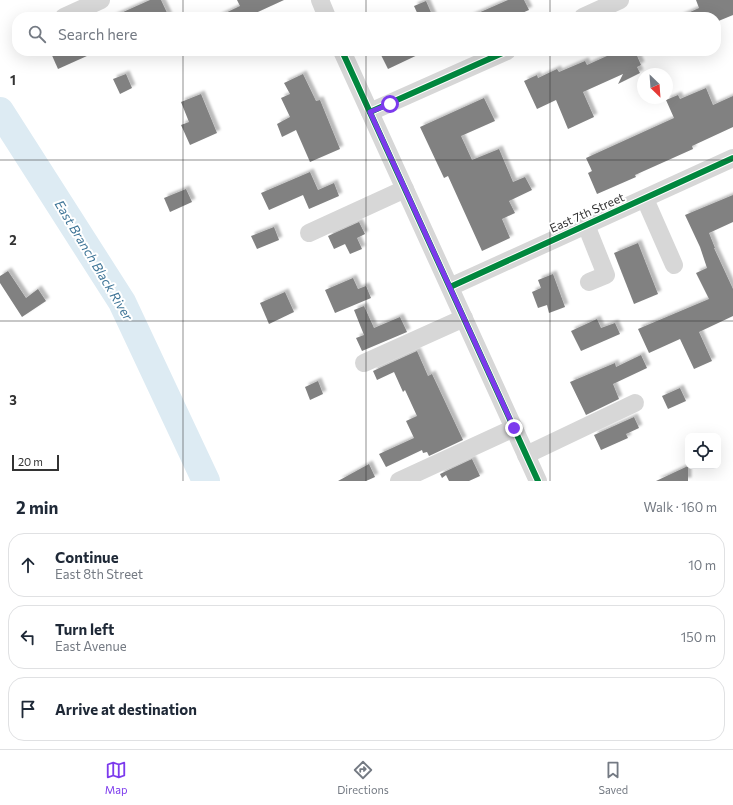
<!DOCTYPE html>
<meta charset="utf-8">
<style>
body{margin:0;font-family:Commissioner,sans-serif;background:#f6f6f7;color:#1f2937}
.controls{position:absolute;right:12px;bottom:12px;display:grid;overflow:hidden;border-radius:8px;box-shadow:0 4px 16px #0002}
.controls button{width:36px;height:36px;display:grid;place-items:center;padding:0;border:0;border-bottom:1px solid #e0e1e3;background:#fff;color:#1f2937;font:20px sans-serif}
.compass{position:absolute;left:637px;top:68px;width:36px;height:36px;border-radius:50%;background:#fff;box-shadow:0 4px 16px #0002;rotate:155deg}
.scale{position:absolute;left:12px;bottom:10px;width:47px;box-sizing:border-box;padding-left:4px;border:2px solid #333;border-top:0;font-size:11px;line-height:14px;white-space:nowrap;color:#333;-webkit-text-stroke:3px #fff;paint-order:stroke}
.stop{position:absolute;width:12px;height:12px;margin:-9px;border:3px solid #7c3aed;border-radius:50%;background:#fff}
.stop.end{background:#7c3aed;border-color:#fff;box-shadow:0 1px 4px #0008}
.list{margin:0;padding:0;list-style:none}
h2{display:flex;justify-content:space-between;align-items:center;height:52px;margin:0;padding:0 16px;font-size:17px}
h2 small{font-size:13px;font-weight:400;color:#747a83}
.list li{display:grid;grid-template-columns:26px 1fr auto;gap:12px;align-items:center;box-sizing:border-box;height:64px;margin:0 8px 8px;padding:0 8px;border:1px solid #e0e1e3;border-radius:16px}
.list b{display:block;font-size:15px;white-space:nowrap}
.list p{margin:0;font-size:13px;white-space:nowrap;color:#747a83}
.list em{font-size:13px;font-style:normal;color:#747a83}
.icon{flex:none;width:22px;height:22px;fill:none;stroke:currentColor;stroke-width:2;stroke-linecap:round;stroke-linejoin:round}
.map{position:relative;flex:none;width:733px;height:481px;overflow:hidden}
.search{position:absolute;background:#fff;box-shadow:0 4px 16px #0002;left:12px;right:12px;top:12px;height:44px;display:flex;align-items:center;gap:10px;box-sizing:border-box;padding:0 14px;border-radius:16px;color:#747a83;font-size:15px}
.sheet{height:268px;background:#fff}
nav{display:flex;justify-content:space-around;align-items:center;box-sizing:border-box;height:56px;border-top:1px solid #e0e1e3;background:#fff;font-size:11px;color:#747a83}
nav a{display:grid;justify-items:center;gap:2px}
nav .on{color:#7c3aed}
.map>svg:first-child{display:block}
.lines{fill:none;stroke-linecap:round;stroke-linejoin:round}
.river{stroke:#ddebf3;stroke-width:28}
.building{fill:#818181;filter:url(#shadow)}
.minor{stroke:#d7d7d7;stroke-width:18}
.cycleway-casing{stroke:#fff;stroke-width:8}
.cycleway{stroke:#00873e;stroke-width:6}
.route{stroke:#7c3aed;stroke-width:5}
.grid{fill:none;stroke:#333;stroke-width:1;stroke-opacity:0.55}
.labels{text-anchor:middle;stroke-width:4;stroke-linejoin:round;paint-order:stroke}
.street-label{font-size:12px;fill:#333;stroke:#fff}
.water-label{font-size:13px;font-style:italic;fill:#3f7597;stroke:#fff}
.grid-label{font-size:13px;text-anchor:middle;font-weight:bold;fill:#333;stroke:#fff;stroke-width:4;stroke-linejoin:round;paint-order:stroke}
</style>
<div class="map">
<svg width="733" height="481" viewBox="0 0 733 481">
<defs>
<filter id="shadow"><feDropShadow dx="3.5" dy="-3.5" stdDeviation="1" flood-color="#0004"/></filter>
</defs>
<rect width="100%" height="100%" fill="#fff"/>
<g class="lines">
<polyline class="river" points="0,111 122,302 206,481"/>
</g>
<g class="building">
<polygon points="150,0 161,0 169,17 112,17"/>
<polygon points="237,0 284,0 247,17 217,17 240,6"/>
<polygon points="508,0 524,0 529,10 513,17 469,17"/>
<polygon points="696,0 733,0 733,15 716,22 716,17 679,17 699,8"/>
<polygon points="426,1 433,17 419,17 414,6"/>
<polygon points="50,51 98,51 58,69"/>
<polygon points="389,51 426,51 388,69 381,55"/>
<polygon points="618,51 635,51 641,65 637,67 640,73 618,84 623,74 583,92 594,117 568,129 556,100 537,109 524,81 537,75 538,78 557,69 559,72 585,61 587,65"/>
<polygon points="126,74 132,88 120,94 113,79"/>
<polygon points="303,74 316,101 320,100 340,149 310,162 296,130 282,137 277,124 290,117 281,98 290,94 284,83"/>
<polygon points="706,88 713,105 733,96 733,127 692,146 693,149 635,175 636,177 597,194 588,173 592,171 586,158 674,118 666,100 678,95 680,99"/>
<polygon points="201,94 217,133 190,145 181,125 189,122 181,102"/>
<polygon points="484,98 495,121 461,136 472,160 499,149 513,182 525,177 532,190 509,201 515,213 502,219 510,238 482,251 448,176 444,178 420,127"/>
<polygon points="310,172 318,190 334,183 339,196 309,209 303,195 269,210 261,193"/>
<polygon points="186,189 192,202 170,212 164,198"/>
<polygon points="733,195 733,222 709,233 715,248 714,248 733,289 733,316 699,332 712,361 694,369 680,339 649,353 638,329 709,299 696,273 707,268 700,247 685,215"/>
<polygon points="359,222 365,234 357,238 362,249 350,254 345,244 334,249 328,236"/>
<polygon points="274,227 279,240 257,249 251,236"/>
<polygon points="638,243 658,294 634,304 614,253"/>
<polygon points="8,271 26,298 38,289 46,301 22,317 0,283 0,276"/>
<polygon points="553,274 565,307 549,313 547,305 538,308 532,292 541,288 538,280"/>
<polygon points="353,278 358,289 366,286 371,298 335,313 325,290"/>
<polygon points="285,292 294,312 269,324 260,303"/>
<polygon points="364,306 374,328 400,317 407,332 362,351 356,338 364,335 354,310"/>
<polygon points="597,319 601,328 615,323 620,334 581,351 571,331"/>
<polygon points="417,351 428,376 432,374 463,440 429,456 427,452 423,453 422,450 386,467 379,454 414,438 406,421 417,416 405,390 403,392 394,372 377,380 373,371"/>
<polygon points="641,355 647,368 613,384 619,399 586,415 570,382 615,363 616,367"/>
<polygon points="318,381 323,394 310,400 305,387"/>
<polygon points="680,388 686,401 668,409 662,396"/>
<polygon points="634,417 639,428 626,434 628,438 601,450 594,435"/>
<polygon points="472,459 480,476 469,481 449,481 446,475 442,478 440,474"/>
<polygon points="369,464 375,477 366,481 338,481"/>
<polygon points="688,466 688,481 656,481"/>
</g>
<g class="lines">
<g class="minor">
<polyline points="320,0 327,17"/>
<polyline points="64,17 101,0"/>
<polyline points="583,17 620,0"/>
<polyline points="342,51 538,481"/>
<polyline points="370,112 507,51"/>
<polyline points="645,199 674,265"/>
<polyline points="586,225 606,275 589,282"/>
<polyline points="309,233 405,189"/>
<polyline points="450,287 733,158"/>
<polyline points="364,363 464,318"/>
<polyline points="526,455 635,403"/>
<polyline points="399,481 514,428"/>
</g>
<g class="cycleway-casing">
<g id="cycleway">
<polyline points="342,51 538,481"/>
<polyline points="370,112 507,51"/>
<polyline points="450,287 733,158"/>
</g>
</g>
<use href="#cycleway" class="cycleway"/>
</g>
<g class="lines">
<polyline class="route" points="390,104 370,112 514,428"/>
</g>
<path class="grid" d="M183 0V17M366 0V17M550 0V17M183 51V481M366 51V481M550 51V481M0 160H733M0 321H733"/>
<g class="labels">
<g class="street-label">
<text transform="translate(587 213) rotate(-24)" y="4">East 7th Street</text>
</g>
<g class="water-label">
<text transform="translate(94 260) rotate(59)" y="5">East Branch Black River</text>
</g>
</g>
<g class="grid-label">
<text x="13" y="85">1</text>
<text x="13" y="245">2</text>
<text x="13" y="405">3</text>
</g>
</svg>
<div class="controls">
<button><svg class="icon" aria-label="locate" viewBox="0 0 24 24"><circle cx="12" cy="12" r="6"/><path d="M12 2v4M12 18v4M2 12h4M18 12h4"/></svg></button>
</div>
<svg class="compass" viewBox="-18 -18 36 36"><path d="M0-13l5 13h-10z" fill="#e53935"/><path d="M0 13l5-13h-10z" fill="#747a83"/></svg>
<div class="scale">20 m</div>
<div class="stop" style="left:390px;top:104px"></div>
<div class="stop end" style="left:514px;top:428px"></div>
<div class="search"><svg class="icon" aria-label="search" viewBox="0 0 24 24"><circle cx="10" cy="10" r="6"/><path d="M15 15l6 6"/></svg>Search here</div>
</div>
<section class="sheet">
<h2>2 min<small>Walk · 160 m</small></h2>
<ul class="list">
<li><svg class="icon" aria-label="ahead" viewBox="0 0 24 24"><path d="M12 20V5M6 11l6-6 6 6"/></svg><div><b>Continue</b><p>East 8th Street</p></div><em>10 m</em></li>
<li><svg class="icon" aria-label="left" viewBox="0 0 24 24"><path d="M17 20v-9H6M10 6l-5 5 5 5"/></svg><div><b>Turn left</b><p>East Avenue</p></div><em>150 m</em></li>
<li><svg class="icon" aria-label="arrive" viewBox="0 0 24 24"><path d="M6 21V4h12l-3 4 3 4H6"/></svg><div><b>Arrive at destination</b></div></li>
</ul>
</section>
<nav>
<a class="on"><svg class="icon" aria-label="map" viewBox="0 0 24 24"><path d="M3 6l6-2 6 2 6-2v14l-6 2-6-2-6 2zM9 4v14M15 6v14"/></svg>Map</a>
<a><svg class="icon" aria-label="directions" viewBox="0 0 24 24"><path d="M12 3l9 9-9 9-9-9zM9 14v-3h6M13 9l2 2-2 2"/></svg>Directions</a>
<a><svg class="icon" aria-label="saved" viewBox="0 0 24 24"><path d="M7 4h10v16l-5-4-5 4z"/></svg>Saved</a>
</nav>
